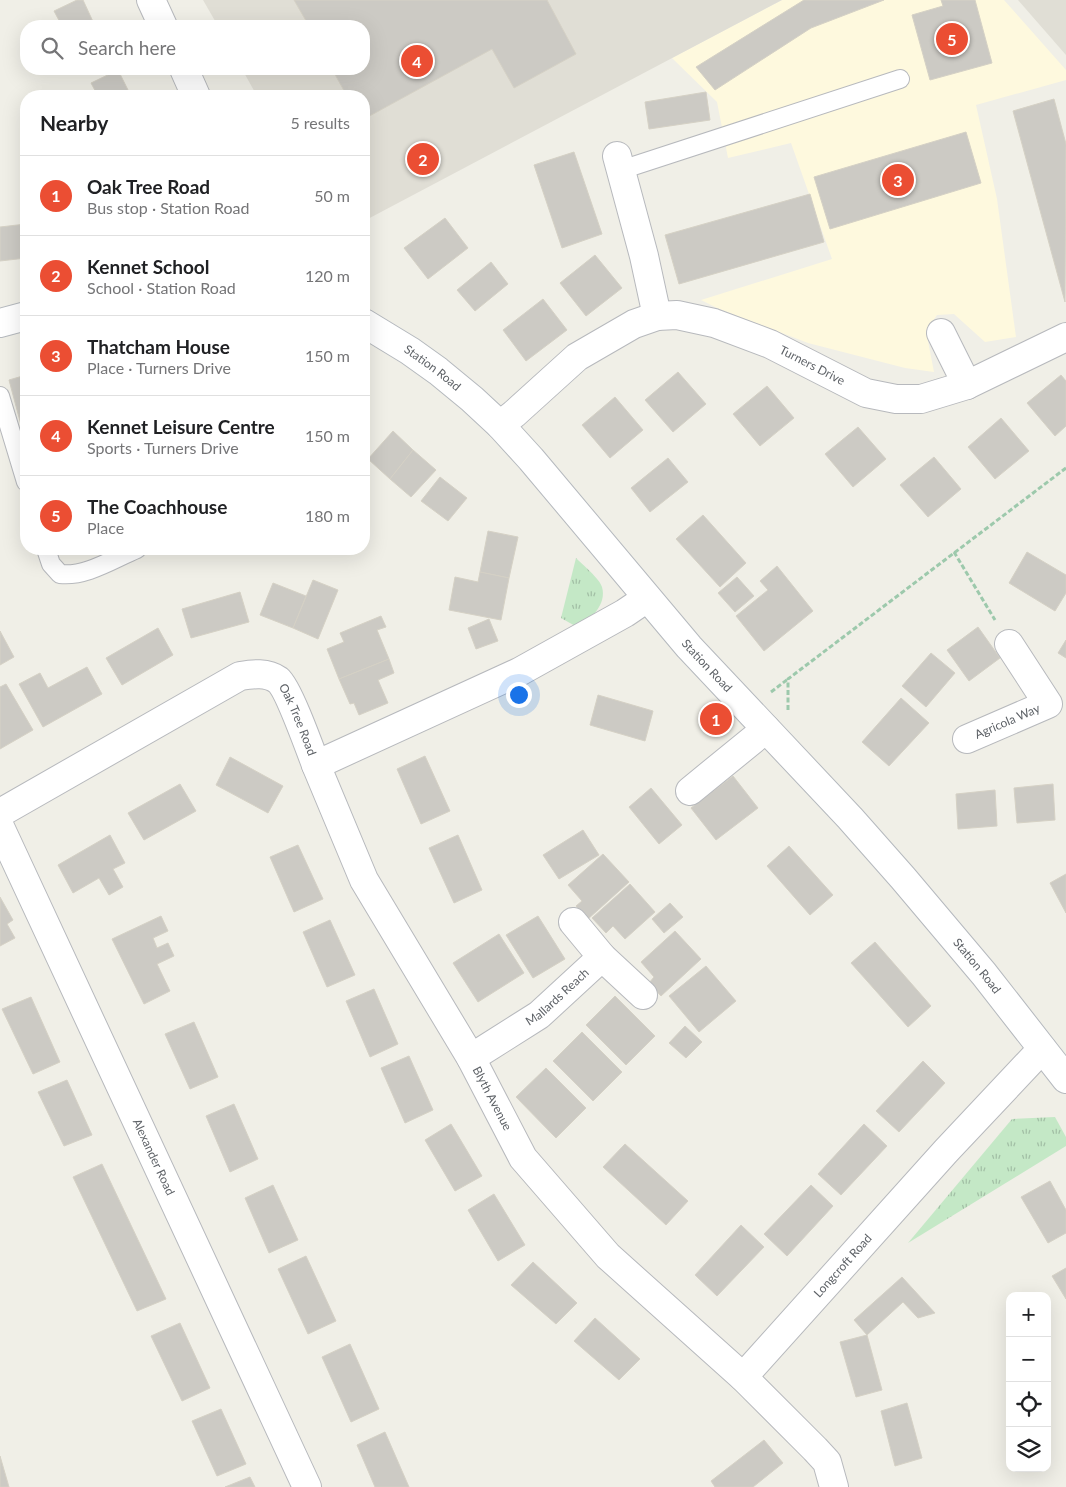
<!DOCTYPE html>
<meta charset="utf-8">
<style>
body{margin:0;font-family:Lato,sans-serif;background:#f2f2f2;color:#202124}
.controls{position:absolute;right:15px;bottom:15px;display:grid;overflow:hidden;border-radius:10px;box-shadow:0 5px 20px #0002}
.controls button{width:45px;height:45px;display:grid;place-items:center;padding:0;border:0;border-bottom:1px solid #e0e0e0;background:#fff;color:#202124;font:25px sans-serif}
.you{position:absolute;left:518px;top:694px;width:18px;height:18px;margin:-12px;border:4px solid #fff;border-radius:50%;background:#1a73e8;box-shadow:0 0 0 8px #1a73e833}
.badge{display:grid;place-items:center;width:32px;height:32px;border-radius:50%;background:#eb4e33;color:#fff;font-size:16px;font-weight:700}
.pin{position:absolute;translate:-50% -50%;border:2px solid #fff;box-shadow:0 1px 5px #0006}
.list{margin:0;padding:0;list-style:none}
h2{display:flex;justify-content:space-between;align-items:center;height:65px;margin:0;padding:0 20px;font-size:21px}
h2 small{font-size:16px;font-weight:400;color:#757577}
.list li{display:grid;grid-template-columns:32px 1fr auto;gap:15px;align-items:center;box-sizing:border-box;height:80px;padding:0 20px;border-top:1px solid #e0e0e0}
.list b{display:block;font-size:19px;white-space:nowrap}
.list p{margin:0;font-size:16px;white-space:nowrap;color:#757577}
.list em{font-size:16px;font-style:normal;color:#757577}
.icon{flex:none;width:28px;height:28px;fill:none;stroke:currentColor;stroke-width:2;stroke-linecap:round;stroke-linejoin:round}
.map{position:relative;flex:none;width:1066px;height:1487px;overflow:hidden}
.search{position:absolute;background:#fff;box-shadow:0 5px 20px #0002;left:20px;top:20px;width:350px;height:55px;display:flex;align-items:center;gap:12px;box-sizing:border-box;padding:0 18px;border-radius:20px;color:#757577;font-size:19px}
.panel{position:absolute;background:#fff;box-shadow:0 5px 20px #0002;left:20px;top:90px;width:350px;height:465px;border-radius:20px}
.map>svg:first-child{display:block}
.commercial{fill:#fef9de}
.education{fill:#e0ded5}
.grass{fill:url(#grass-tufts)}
.building{fill:#cccac4;stroke:#d5d1c5}
.lines{fill:none;stroke-linecap:round;stroke-linejoin:round}
.lane-casing{stroke:#b7b9bd;stroke-width:20}
.street-casing{stroke:#b7b9bd;stroke-width:30}
.secondary-casing{stroke:#b5b9be;stroke-width:30}
.path{stroke:#9dc9ac;stroke-width:3;stroke-dasharray:5 2.5;stroke-linecap:butt}
.lane{stroke:#fff;stroke-width:18}
.street{stroke:#fff;stroke-width:28}
.secondary{stroke:#fff;stroke-width:28}
.labels{text-anchor:middle;stroke-width:4;stroke-linejoin:round;paint-order:stroke}
.street-label{font-size:12px;fill:#5e6267;stroke:#fff}
</style>
<div class="map">
<svg width="1066" height="1487" viewBox="0 0 1066 1487">
<defs>
<pattern id="grass-tufts" width="24" height="20" patternUnits="userSpaceOnUse" patternTransform="scale(1.25)"><rect width="24" height="20" fill="#c4e8c6"/><path d="M3 7l-1-3M5 7V3M7 7l1-3M15 17l-1-3M17 17v-4M19 17l1-3" fill="none" stroke="#a2bfa5"/></pattern>
</defs>
<rect width="100%" height="100%" fill="#f0efe7"/>
<polygon class="commercial" points="782,0 1004,0 1066,70 1066,80 976,105 997,199 1016,337 985,342 954,314 937,315 926,331 934,372 905,368 808,343 717,308 701,300 832,259 791,143 728,158 717,102 672,58"/>
<g class="education">
<polygon points="203,0 782,0 364,221 364,96 257,96 242,69 364,69 364,26 218,26"/>
<polygon points="1018,0 1066,0 1066,55"/>
</g>
<g class="grass">
<path d="M576 558C582 564 600 579 602 587 607 604 591 620 577 627L561 618Z"/>
<polygon points="1055,1117 1066,1137 1066,1146 908,1243 1012,1119"/>
</g>
<g class="building">
<polygon points="77,0 83,0 95,26 62,26 54,11"/>
<polygon points="294,0 547,0 576,54 514,88 492,49 364,119 364,96 347,96 332,69 364,69 364,26 309,26"/>
<polygon points="804,0 884,0 811,28 715,90 696,67"/>
<polygon points="941,0 975,0 992,63 930,80 912,15 943,6"/>
<polygon points="118,70 131,96 98,96 91,83"/>
<polygon points="706,92 710,120 649,129 645,102"/>
<polygon points="1054,99 1066,144 1065,302 1013,111"/>
<polygon points="966,132 981,183 830,229 814,177"/>
<polygon points="574,152 602,234 562,248 534,165"/>
<polygon points="810,194 824,242 679,284 665,235"/>
<polygon points="445,218 468,248 428,279 404,248"/>
<polygon points="26,224 26,258 0,261 0,227"/>
<polygon points="595,255 622,288 586,316 560,283"/>
<polygon points="491,262 508,284 475,311 457,290"/>
<polygon points="543,299 567,330 526,361 503,330"/>
<polygon points="678,372 706,404 673,432 645,400"/>
<polygon points="26,375 26,436 24,436 9,380"/>
<polygon points="1061,375 1066,381 1066,426 1055,436 1027,403"/>
<polygon points="767,386 794,418 760,446 733,414"/>
<polygon points="615,397 643,430 610,458 582,425"/>
<polygon points="1001,418 1029,451 995,479 968,447"/>
<polygon points="858,427 886,459 853,487 825,454"/>
<polygon points="393,431 413,450 390,479 368,459"/>
<polygon points="413,450 436,470 411,497 390,479"/>
<polygon points="934,457 961,489 928,517 900,485"/>
<polygon points="668,458 688,482 650,512 631,488"/>
<polygon points="440,477 467,498 448,521 421,501"/>
<polygon points="703,515 746,563 720,587 676,539"/>
<polygon points="488,531 518,537 509,578 480,572"/>
<polygon points="1027,552 1066,575 1066,593 1055,611 1009,583"/>
<polygon points="777,566 813,611 764,651 736,616 768,590 760,581"/>
<polygon points="480,572 509,578 501,620 449,610 455,577 478,582"/>
<polygon points="737,577 754,596 735,612 718,593"/>
<polygon points="313,580 338,590 318,639 293,628"/>
<polygon points="273,583 306,596 293,628 260,615"/>
<polygon points="240,592 249,622 191,638 182,609"/>
<polygon points="381,616 386,627 377,630 389,659 339,679 327,649 344,642 340,633"/>
<polygon points="489,619 498,641 476,649 468,628"/>
<polygon points="978,627 1000,658 969,681 947,650"/>
<polygon points="158,628 173,655 122,685 106,658"/>
<polygon points="0,631 14,657 0,665"/>
<polygon points="1066,640 1066,658 1058,653"/>
<polygon points="931,653 955,673 926,707 902,686"/>
<polygon points="389,659 394,673 378,680 388,703 359,715 354,703 350,704 339,679"/>
<polygon points="87,667 102,694 43,727 19,684 40,673 48,688"/>
<polygon points="6,684 33,730 0,749 0,687"/>
<polygon points="598,695 653,711 645,741 590,725"/>
<polygon points="901,698 929,723 889,766 862,742"/>
<polygon points="425,756 450,811 421,824 397,769"/>
<polygon points="230,757 283,786 268,813 216,785"/>
<polygon points="733,776 758,808 716,840 691,808"/>
<polygon points="180,784 196,811 144,840 128,813"/>
<polygon points="1053,784 1055,820 1017,823 1014,788"/>
<polygon points="651,788 682,825 659,844 629,807"/>
<polygon points="995,790 997,826 958,829 956,794"/>
<polygon points="583,830 599,855 559,879 543,855"/>
<polygon points="110,835 125,863 113,869 123,887 109,895 99,878 73,893 58,865"/>
<polygon points="458,835 482,890 454,903 429,848"/>
<polygon points="298,845 323,899 294,912 270,857"/>
<polygon points="789,846 833,895 810,915 767,866"/>
<polygon points="603,854 629,882 588,919 576,906 582,901 568,885"/>
<polygon points="1066,874 1066,913 1050,883"/>
<polygon points="630,884 655,912 625,939 613,926 606,933 592,918"/>
<polygon points="0,897 13,920 7,924 15,938 0,946"/>
<polygon points="670,903 683,917 664,933 652,919"/>
<polygon points="161,916 168,931 153,938 157,948 168,943 174,956 157,964 170,991 144,1004 112,939"/>
<polygon points="538,916 565,959 533,978 506,935"/>
<polygon points="330,920 355,975 327,987 303,932"/>
<polygon points="675,931 701,959 661,996 649,983 654,977 641,962"/>
<polygon points="499,934 524,973 478,1002 453,963"/>
<polygon points="875,942 931,1006 908,1027 851,963"/>
<polygon points="706,966 736,1001 699,1032 669,996"/>
<polygon points="374,989 398,1044 370,1057 346,1001"/>
<polygon points="615,996 655,1036 626,1065 586,1025"/>
<polygon points="31,997 60,1062 33,1074 2,1009"/>
<polygon points="194,1022 218,1077 190,1089 165,1034"/>
<polygon points="685,1026 702,1042 686,1058 669,1043"/>
<polygon points="582,1032 622,1072 593,1101 553,1061"/>
<polygon points="409,1056 433,1110 405,1123 381,1068"/>
<polygon points="923,1061 945,1083 899,1132 876,1111"/>
<polygon points="546,1068 586,1108 556,1138 516,1097"/>
<polygon points="67,1080 92,1135 64,1146 38,1092"/>
<polygon points="234,1104 258,1159 230,1172 206,1116"/>
<polygon points="451,1124 482,1176 455,1191 425,1140"/>
<polygon points="864,1124 887,1146 841,1195 818,1174"/>
<polygon points="625,1144 688,1201 666,1225 603,1167"/>
<polygon points="102,1164 166,1299 137,1311 73,1177"/>
<polygon points="1050,1181 1066,1210 1066,1233 1048,1243 1021,1197"/>
<polygon points="273,1185 298,1240 269,1253 245,1198"/>
<polygon points="811,1185 833,1206 787,1256 764,1234"/>
<polygon points="494,1194 525,1245 498,1261 468,1210"/>
<polygon points="741,1225 764,1247 717,1296 695,1275"/>
<polygon points="306,1256 336,1321 308,1334 278,1269"/>
<polygon points="533,1262 577,1303 556,1324 511,1285"/>
<polygon points="1066,1268 1066,1299 1052,1276"/>
<polygon points="902,1277 935,1313 918,1318 903,1302 867,1335 854,1320"/>
<polygon points="595,1318 640,1359 619,1380 574,1341"/>
<polygon points="180,1323 210,1388 182,1401 151,1336"/>
<polygon points="867,1335 882,1390 856,1397 840,1342"/>
<polygon points="350,1344 379,1409 351,1422 322,1357"/>
<polygon points="907,1403 922,1458 895,1466 881,1411"/>
<polygon points="221,1409 246,1464 217,1476 192,1421"/>
<polygon points="385,1432 409,1487 375,1487 357,1445"/>
<polygon points="764,1440 783,1463 753,1487 715,1487 711,1481"/>
<polygon points="0,1456 9,1487 0,1487"/>
<polygon points="250,1477 255,1487 225,1487"/>
</g>
<g class="lines">
<g class="lane-casing">
<g id="lane">
<polyline points="621,170 900,79"/>
<polyline points="0,396 26,482"/>
<path d="M46 549 51 564 60 574C86 577 113 559 137 549"/>
</g>
</g>
<g class="street-casing">
<g id="street">
<polyline points="151,0 163,26"/>
<polyline points="184,69 196,96"/>
<polyline points="617,156 644,256 657,316"/>
<polyline points="941,333 967,385"/>
<path id="s1" d="M500 425 514 414 577 357 634 324 657 316 677 315 714 323 770 344 866 393 896 399H921L967 385 1066 337"/>
<path id="s2" d="M967 739 1048 704 1009 644"/>
<path id="s3" d="M316 765 364 880 471 1058 523 1158 608 1256 743 1377"/>
<polyline points="690,791 766,729"/>
<path id="s4" d="M0 813 240 676C253 674 267 672 278 680 288 688 310 749 316 765L519 672 625 613 647 598"/>
<path id="s5" d="M0 827 307 1487"/>
<polyline points="602,957 643,995"/>
<path id="s6" d="M471 1058 539 1015 602 957 573 922"/>
<path id="s7" d="M834 1487 827 1462 815 1449 743 1377 946 1151 1042 1049"/>
</g>
</g>
<g class="secondary-casing">
<g id="secondary">
<polyline points="0,323 26,316"/>
<path id="s8" d="M364 323 410 351 438 371 472 399 500 425 531 459 689 647 850 818 903 878 984 974 1066 1079"/>
</g>
</g>
<g class="path">
<polyline points="954,552 995,620"/>
<polyline points="771,692 788,679"/>
<polyline points="788,710 788,679 1066,468"/>
</g>
<use href="#lane" class="lane"/>
<use href="#street" class="street"/>
<use href="#secondary" class="secondary"/>
</g>
<g class="labels">
<g class="street-label">
<text dy="4" stroke="none"><textPath href="#s1" startOffset="358">Turners Drive</textPath></text>
<text dy="4" stroke="none"><textPath href="#s8" startOffset="82">Station Road</textPath></text>
<text dy="4" stroke="none"><textPath href="#s8" startOffset="488">Station Road</textPath></text>
<text dy="4" stroke="none"><textPath href="#s4" startOffset="360">Oak Tree Road</textPath></text>
<text dy="4" stroke="none"><textPath href="#s2" startOffset="44">Agricola Way</textPath></text>
<text dy="4" stroke="none"><textPath href="#s8" startOffset="892">Station Road</textPath></text>
<text dy="4" stroke="none"><textPath href="#s6" startOffset="106">Mallards Reach</textPath></text>
<text dy="4" stroke="none"><textPath href="#s3" startOffset="378">Blyth Avenue</textPath></text>
<text dy="4" stroke="none"><textPath href="#s5" startOffset="364">Alexander Road</textPath></text>
<text dy="4" stroke="none"><textPath href="#s7" startOffset="295">Longcroft Road</textPath></text>
</g>
</g>
</svg>
<div class="controls">
<button>+</button>
<button>−</button>
<button><svg class="icon" aria-label="locate" viewBox="0 0 24 24"><circle cx="12" cy="12" r="6"/><path d="M12 2v4M12 18v4M2 12h4M18 12h4"/></svg></button>
<button><svg class="icon" aria-label="layers" viewBox="0 0 24 24"><path d="M12 4l9 5-9 5-9-5zM3 14l9 5 9-5"/></svg></button>
</div>
<div class="you"></div>
<div class="pin badge" style="left:716px;top:719px">1</div>
<div class="pin badge" style="left:423px;top:159px">2</div>
<div class="pin badge" style="left:898px;top:180px">3</div>
<div class="pin badge" style="left:417px;top:61px">4</div>
<div class="pin badge" style="left:952px;top:39px">5</div>
<div class="search"><svg class="icon" aria-label="search" viewBox="0 0 24 24"><circle cx="10" cy="10" r="6"/><path d="M15 15l6 6"/></svg>Search here</div>
<section class="panel">
<h2>Nearby<small>5 results</small></h2>
<ul class="list">
<li><span class="badge">1</span><div><b>Oak Tree Road</b><p>Bus stop · Station Road</p></div><em>50 m</em></li>
<li><span class="badge">2</span><div><b>Kennet School</b><p>School · Station Road</p></div><em>120 m</em></li>
<li><span class="badge">3</span><div><b>Thatcham House</b><p>Place · Turners Drive</p></div><em>150 m</em></li>
<li><span class="badge">4</span><div><b>Kennet Leisure Centre</b><p>Sports · Turners Drive</p></div><em>150 m</em></li>
<li><span class="badge">5</span><div><b>The Coachhouse</b><p>Place</p></div><em>180 m</em></li>
</ul>
</section>
</div>
